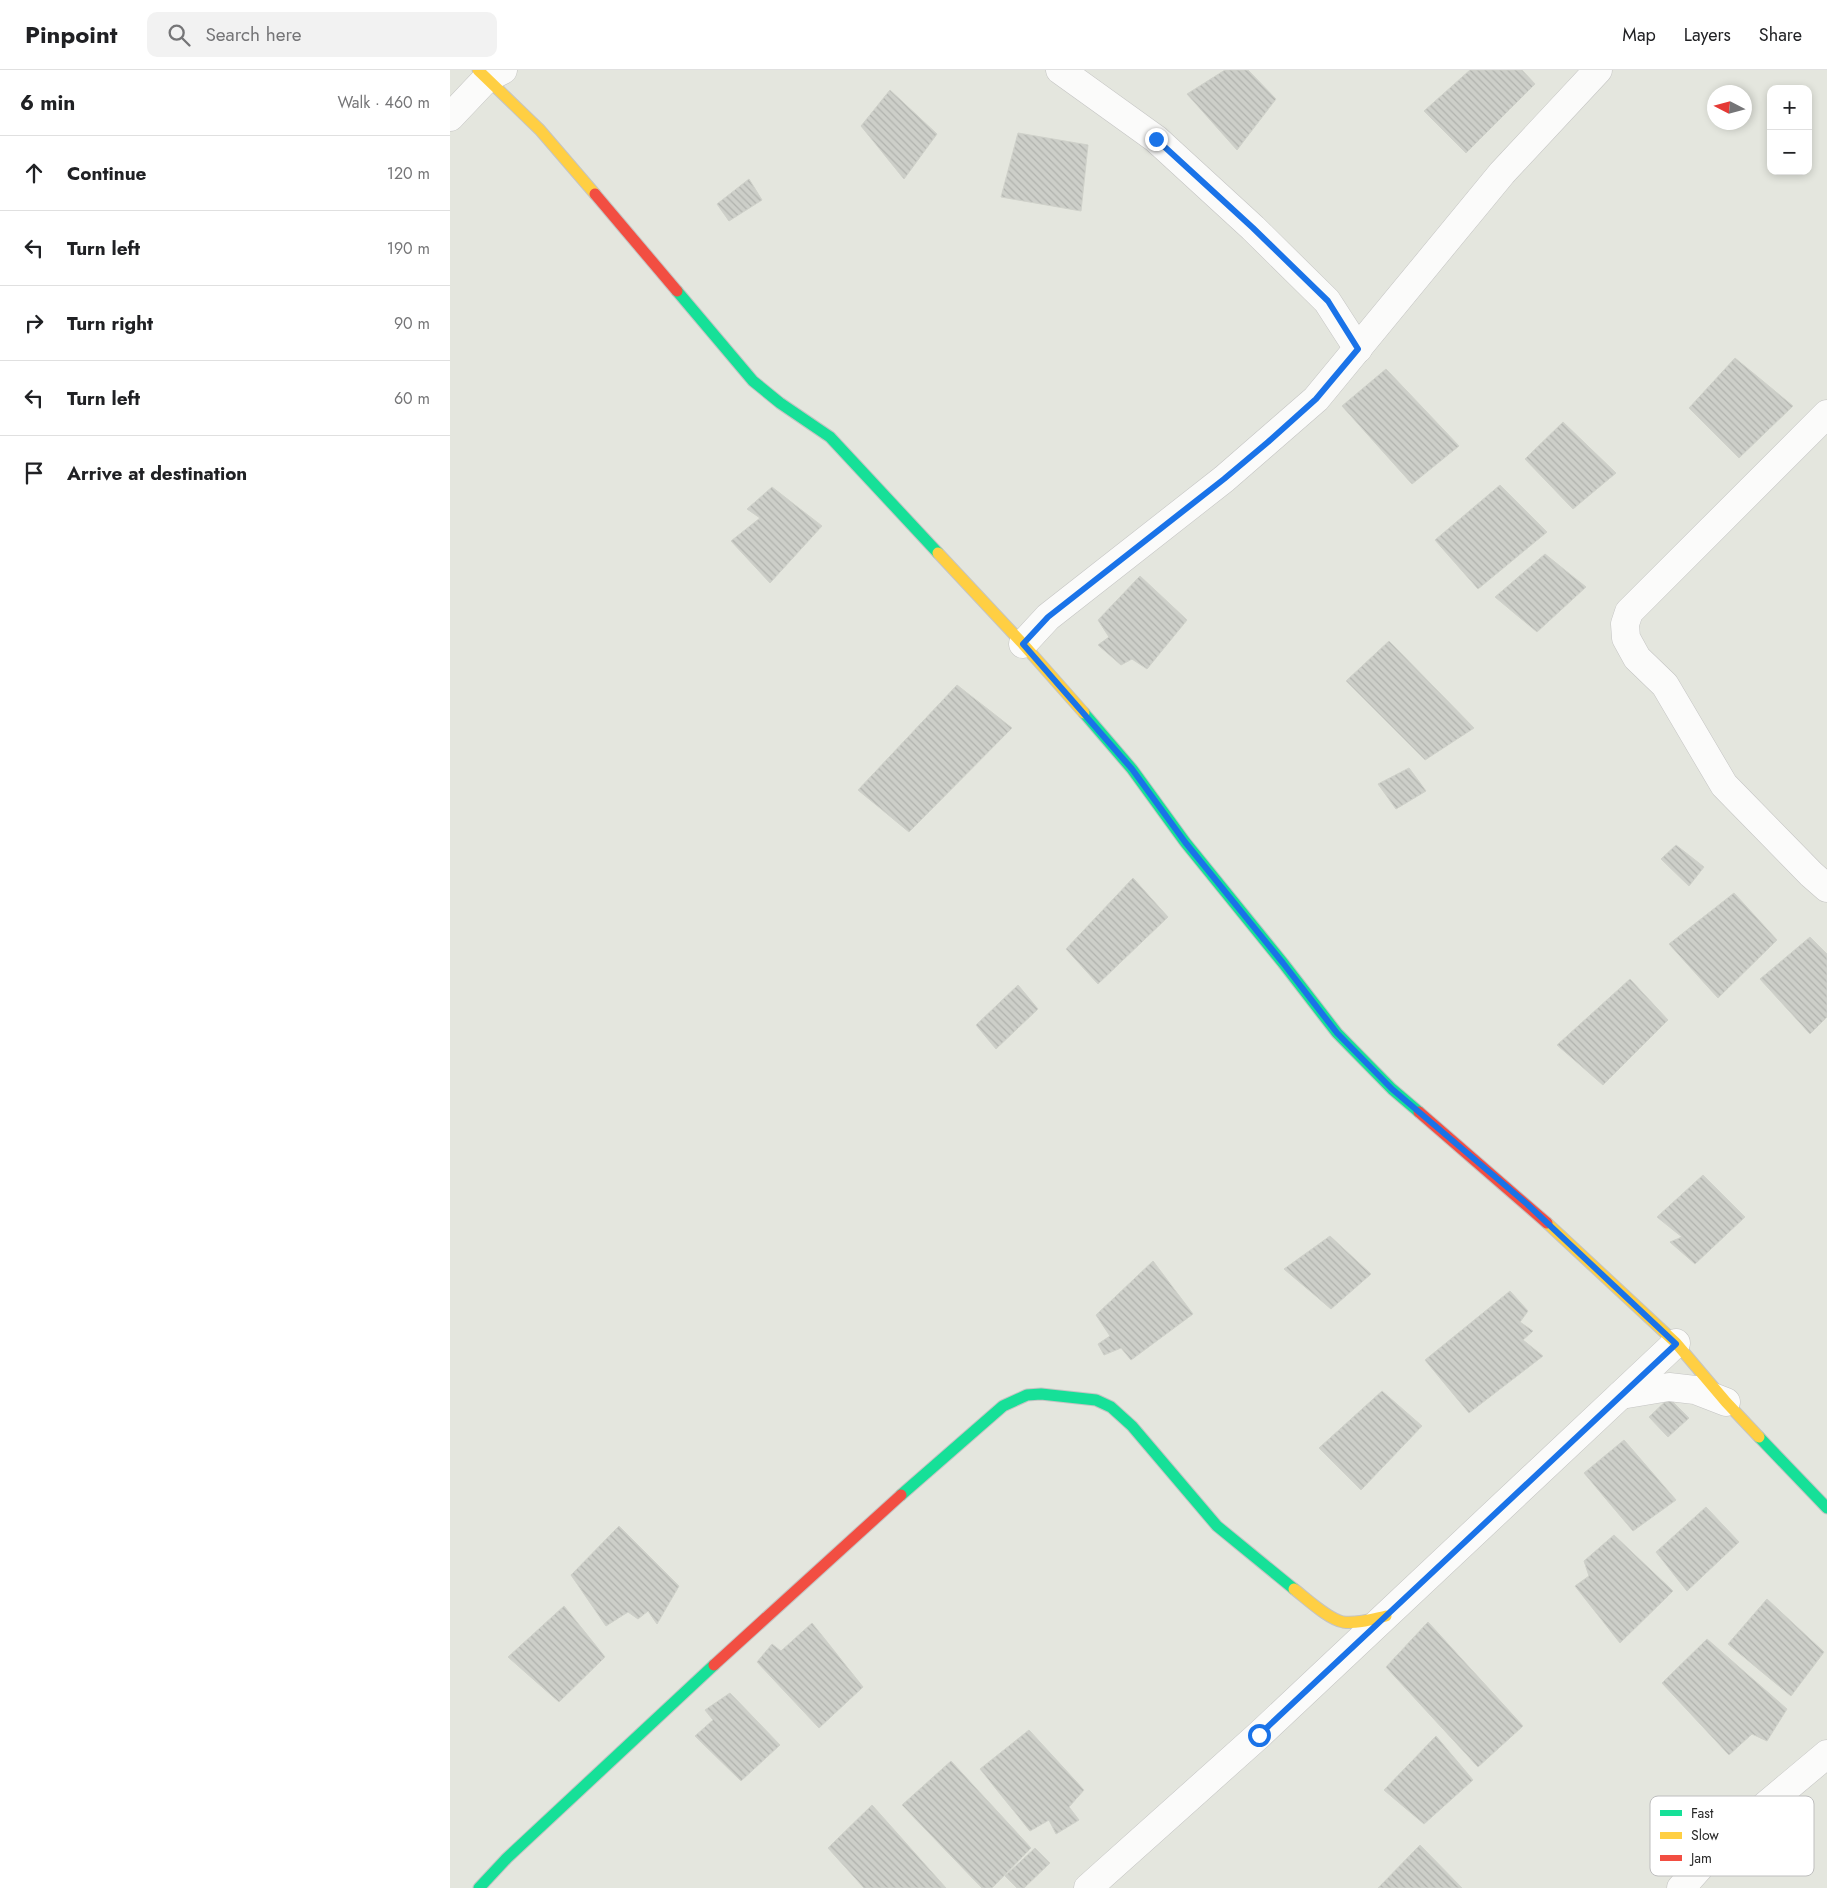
<!DOCTYPE html>
<meta charset="utf-8">
<style>
body{margin:0;font-family:Jost,sans-serif;background:#f2f2f2;color:#202124}
.controls{position:absolute;right:15px;top:15px;display:grid;overflow:hidden;border-radius:10px;box-shadow:0 2px 8px #0003}
.controls button{width:45px;height:45px;display:grid;place-items:center;padding:0;border:0;border-bottom:1px solid #e0e0e0;background:#fff;color:#202124;font:25px sans-serif}
.compass{position:absolute;left:1257px;top:15px;width:45px;height:45px;border-radius:50%;background:#fff;box-shadow:0 2px 8px #0003;rotate:276deg}
.stop{position:absolute;width:15px;height:15px;margin:-11px;border:4px solid #1a73e8;border-radius:50%;background:#fff}
.stop.end{background:#1a73e8;border-color:#fff;box-shadow:0 1px 5px #0008}
.list{margin:0;padding:0;list-style:none}
h2{display:flex;justify-content:space-between;align-items:center;height:65px;margin:0;padding:0 20px;font-size:21px}
h2 small{font-size:16px;font-weight:400;color:#757577}
.list li{display:grid;grid-template-columns:32px 1fr auto;gap:15px;align-items:center;box-sizing:border-box;height:75px;padding:0 20px;border-top:1px solid #e0e0e0}
.list b{display:block;font-size:19px;white-space:nowrap}
.list em{font-size:16px;font-style:normal;color:#757577}
.icon{flex:none;width:28px;height:28px;fill:none;stroke:currentColor;stroke-width:2;stroke-linecap:round;stroke-linejoin:round}
.map{position:relative;flex:none;width:1377px;height:1818px;overflow:hidden}
header{display:flex;align-items:center;gap:30px;box-sizing:border-box;height:70px;padding:0 25px;background:#fff;border-bottom:1px solid #e0e0e0}
header strong{font-size:24px}
nav{display:flex;gap:28px;margin-inline-start:auto;font-size:18px}
.search{width:350px;height:45px;background:#f2f2f2;display:flex;align-items:center;gap:12px;box-sizing:border-box;padding:0 18px;border-radius:10px;color:#757577;font-size:19px}
main{display:flex}
aside{flex:1;background:#fff}
.map>svg:first-child{display:block}
.building{fill:url(#building-back-hatch);stroke:#cfd1ca}
.lines{fill:none;stroke-linecap:round;stroke-linejoin:round}
.street-casing{stroke:#c4c4c3;stroke-width:29}
.fast-casing{stroke:#c4c4c3;stroke-width:13}
.slow-casing{stroke:#c4c4c3;stroke-width:13}
.jam-casing{stroke:#c4c4c3;stroke-width:13}
.street{stroke:#fbfbfa;stroke-width:28}
.fast{stroke:#16e098;stroke-width:11}
.slow{stroke:#ffcf43;stroke-width:11}
.jam{stroke:#f24e42;stroke-width:11}
.route{stroke:#1a73e8;stroke-width:6}
.key{fill:#fff;stroke:#bebebe;stroke-width:1}
.key-label{font-size:14px;fill:#282828}
</style>
<header>
<strong>Pinpoint</strong>
<div class="search"><svg class="icon" aria-label="search" viewBox="0 0 24 24"><circle cx="10" cy="10" r="6"/><path d="M15 15l6 6"/></svg>Search here</div>
<nav><a>Map</a><a>Layers</a><a>Share</a></nav>
</header>
<main>
<aside>
<h2>6 min<small>Walk · 460 m</small></h2>
<ul class="list">
<li><svg class="icon" aria-label="ahead" viewBox="0 0 24 24"><path d="M12 20V5M6 11l6-6 6 6"/></svg><div><b>Continue</b></div><em>120 m</em></li>
<li><svg class="icon" aria-label="left" viewBox="0 0 24 24"><path d="M17 20v-9H6M10 6l-5 5 5 5"/></svg><div><b>Turn left</b></div><em>190 m</em></li>
<li><svg class="icon" aria-label="right" viewBox="0 0 24 24"><path d="M7 20v-9h11M14 6l5 5-5 5"/></svg><div><b>Turn right</b></div><em>90 m</em></li>
<li><svg class="icon" aria-label="left" viewBox="0 0 24 24"><path d="M17 20v-9H6M10 6l-5 5 5 5"/></svg><div><b>Turn left</b></div><em>60 m</em></li>
<li><svg class="icon" aria-label="arrive" viewBox="0 0 24 24"><path d="M6 21V4h12l-3 4 3 4H6"/></svg><div><b>Arrive at destination</b></div></li>
</ul>
</aside>
<div class="map">
<svg width="1377" height="1818" viewBox="0 0 1377 1818">
<defs>
<pattern id="building-back-hatch" width="6" height="6" patternUnits="userSpaceOnUse" patternTransform="scale(1.25)"><rect width="6" height="6" fill="#cdcfc9"/><path d="M-1 5l2 2M0 0l6 6M5-1l2 2" fill="none" stroke="#b0b2ad"/></pattern>
</defs>
<rect width="100%" height="100%" fill="#e4e6de"/>
<g class="building">
<polygon points="775,0 798,0 826,29 787,80 737,24"/>
<polygon points="1020,0 1072,0 1085,14 1016,83 974,41"/>
<polygon points="440,20 487,64 454,109 411,56"/>
<polygon points="568,63 638,75 631,141 551,127"/>
<polygon points="299,109 312,130 279,151 267,134"/>
<polygon points="1285,288 1343,336 1289,388 1239,338"/>
<polygon points="936,299 1009,376 962,414 892,336"/>
<polygon points="1113,352 1166,403 1123,439 1075,389"/>
<polygon points="1050,415 1097,462 1028,519 985,470"/>
<polygon points="322,417 372,456 320,513 281,471 310,448 297,439"/>
<polygon points="1095,484 1136,517 1087,562 1045,527"/>
<polygon points="690,506 737,550 697,599 682,589 671,595 648,575 659,567 648,550"/>
<polygon points="939,571 1024,658 975,690 896,611"/>
<polygon points="507,615 562,658 459,762 408,720"/>
<polygon points="959,698 976,721 946,739 928,714"/>
<polygon points="1226,775 1254,797 1239,816 1211,789"/>
<polygon points="683,808 718,847 648,914 616,879"/>
<polygon points="1284,823 1327,870 1268,928 1219,874"/>
<polygon points="1360,867 1377,884 1377,947 1360,964 1310,909"/>
<polygon points="1180,909 1218,950 1153,1015 1107,975"/>
<polygon points="568,915 588,939 546,979 526,955"/>
<polygon points="1253,1105 1295,1147 1245,1194 1220,1172 1232,1167 1207,1147"/>
<polygon points="880,1166 921,1204 881,1239 834,1199"/>
<polygon points="703,1191 743,1244 681,1290 671,1278 654,1285 648,1274 660,1266 646,1245"/>
<polygon points="1060,1221 1078,1241 1070,1252 1083,1261 1073,1270 1093,1286 1019,1343 975,1290"/>
<polygon points="932,1321 972,1356 911,1420 869,1378"/>
<polygon points="1219,1328 1239,1348 1218,1367 1199,1347"/>
<polygon points="1174,1370 1226,1430 1183,1461 1134,1403"/>
<polygon points="1256,1437 1289,1472 1237,1521 1206,1482"/>
<polygon points="169,1456 229,1516 207,1554 198,1541 188,1549 178,1542 156,1556 121,1505"/>
<polygon points="1164,1465 1223,1521 1170,1573 1125,1516 1139,1506 1134,1491"/>
<polygon points="1317,1529 1374,1582 1341,1626 1278,1574"/>
<polygon points="114,1536 155,1587 109,1632 58,1587"/>
<polygon points="978,1552 1073,1656 1028,1697 936,1597"/>
<polygon points="362,1553 413,1617 369,1658 307,1592 322,1574 331,1581"/>
<polygon points="1257,1569 1337,1639 1317,1671 1302,1664 1279,1685 1212,1613"/>
<polygon points="280,1623 330,1675 291,1711 245,1666 263,1650 255,1640"/>
<polygon points="579,1660 634,1720 619,1737 629,1750 606,1764 599,1750 580,1761 530,1699"/>
<polygon points="986,1666 1023,1710 974,1754 934,1720"/>
<polygon points="501,1691 581,1778 542,1818 532,1818 452,1735"/>
<polygon points="422,1735 496,1818 414,1818 378,1778"/>
<polygon points="970,1775 1012,1818 928,1818"/>
<polygon points="585,1778 600,1793 574,1818 567,1818 555,1806"/>
</g>
<g class="lines">
<g class="street-casing">
<g id="street">
<polyline points="610,0 706,69 803,158 877,231 908,279"/>
<polyline points="0,47 37,8 53,0"/>
<polyline points="1377,344 1179,542 1175,554 1176,568 1187,588 1215,615 1274,715 1361,804 1377,818"/>
<polyline points="573,574 598,547 774,409 866,329 1052,103 1148,0"/>
<polyline points="1171,1325 1219,1317 1245,1320 1276,1332"/>
<polyline points="638,1818 809,1665 1226,1273"/>
<polyline points="1231,1818 1272,1772 1377,1684"/>
</g>
</g>
<g class="fast-casing">
<g id="fast">
<polyline points="227,221 303,311 330,333 380,367 488,483"/>
<polyline points="634,643 682,699 735,772 833,893 887,963 942,1019 969,1042"/>
<polyline points="1309,1367 1377,1438"/>
<polyline points="451,1425 553,1336 577,1325 591,1324 646,1330 661,1337 682,1356 767,1456 844,1519"/>
<polyline points="29,1818 57,1788 264,1595"/>
</g>
</g>
<g class="slow-casing">
<g id="slow">
<polyline points="28,0 90,60 145,124"/>
<polyline points="488,483 573,574 634,643"/>
<polyline points="1097,1153 1226,1273 1276,1332 1309,1367"/>
<path d="M844 1519C857 1529 878 1549 893 1552 907 1554 923 1549 936 1546"/>
</g>
</g>
<g class="jam-casing">
<g id="jam">
<polyline points="145,124 227,221"/>
<polyline points="969,1042 1097,1153"/>
<polyline points="264,1595 451,1425"/>
</g>
</g>
<use href="#street" class="street"/>
<use href="#fast" class="fast"/>
<use href="#slow" class="slow"/>
<use href="#jam" class="jam"/>
</g>
<g class="lines">
<polyline class="route" points="706,69 803,158 878,231 908,279 866,329 818,372 774,409 598,547 573,574 682,699 735,772 833,893 887,963 942,1019 1077,1134 1226,1274 809,1665"/>
</g>
<rect x="1200" y="1726" width="164" height="80" rx="8" class="key"/>
<rect x="1210" y="1740" width="22" height="6" fill="#16e098"/>
<rect x="1210" y="1762" width="22" height="7" fill="#ffcf43"/>
<rect x="1210" y="1785" width="22" height="6" fill="#f24e42"/>
<g class="key-label">
<text x="1241" y="1748">Fast</text>
<text x="1241" y="1770">Slow</text>
<text x="1241" y="1793">Jam</text>
</g>
</svg>
<div class="controls">
<button>+</button>
<button>−</button>
</div>
<svg class="compass" viewBox="-18 -18 36 36"><path d="M0-13l5 13h-10z" fill="#e53935"/><path d="M0 13l5-13h-10z" fill="#757577"/></svg>
<div class="stop" style="left:809px;top:1665px"></div>
<div class="stop end" style="left:706px;top:69px"></div>
</div>
</main>
